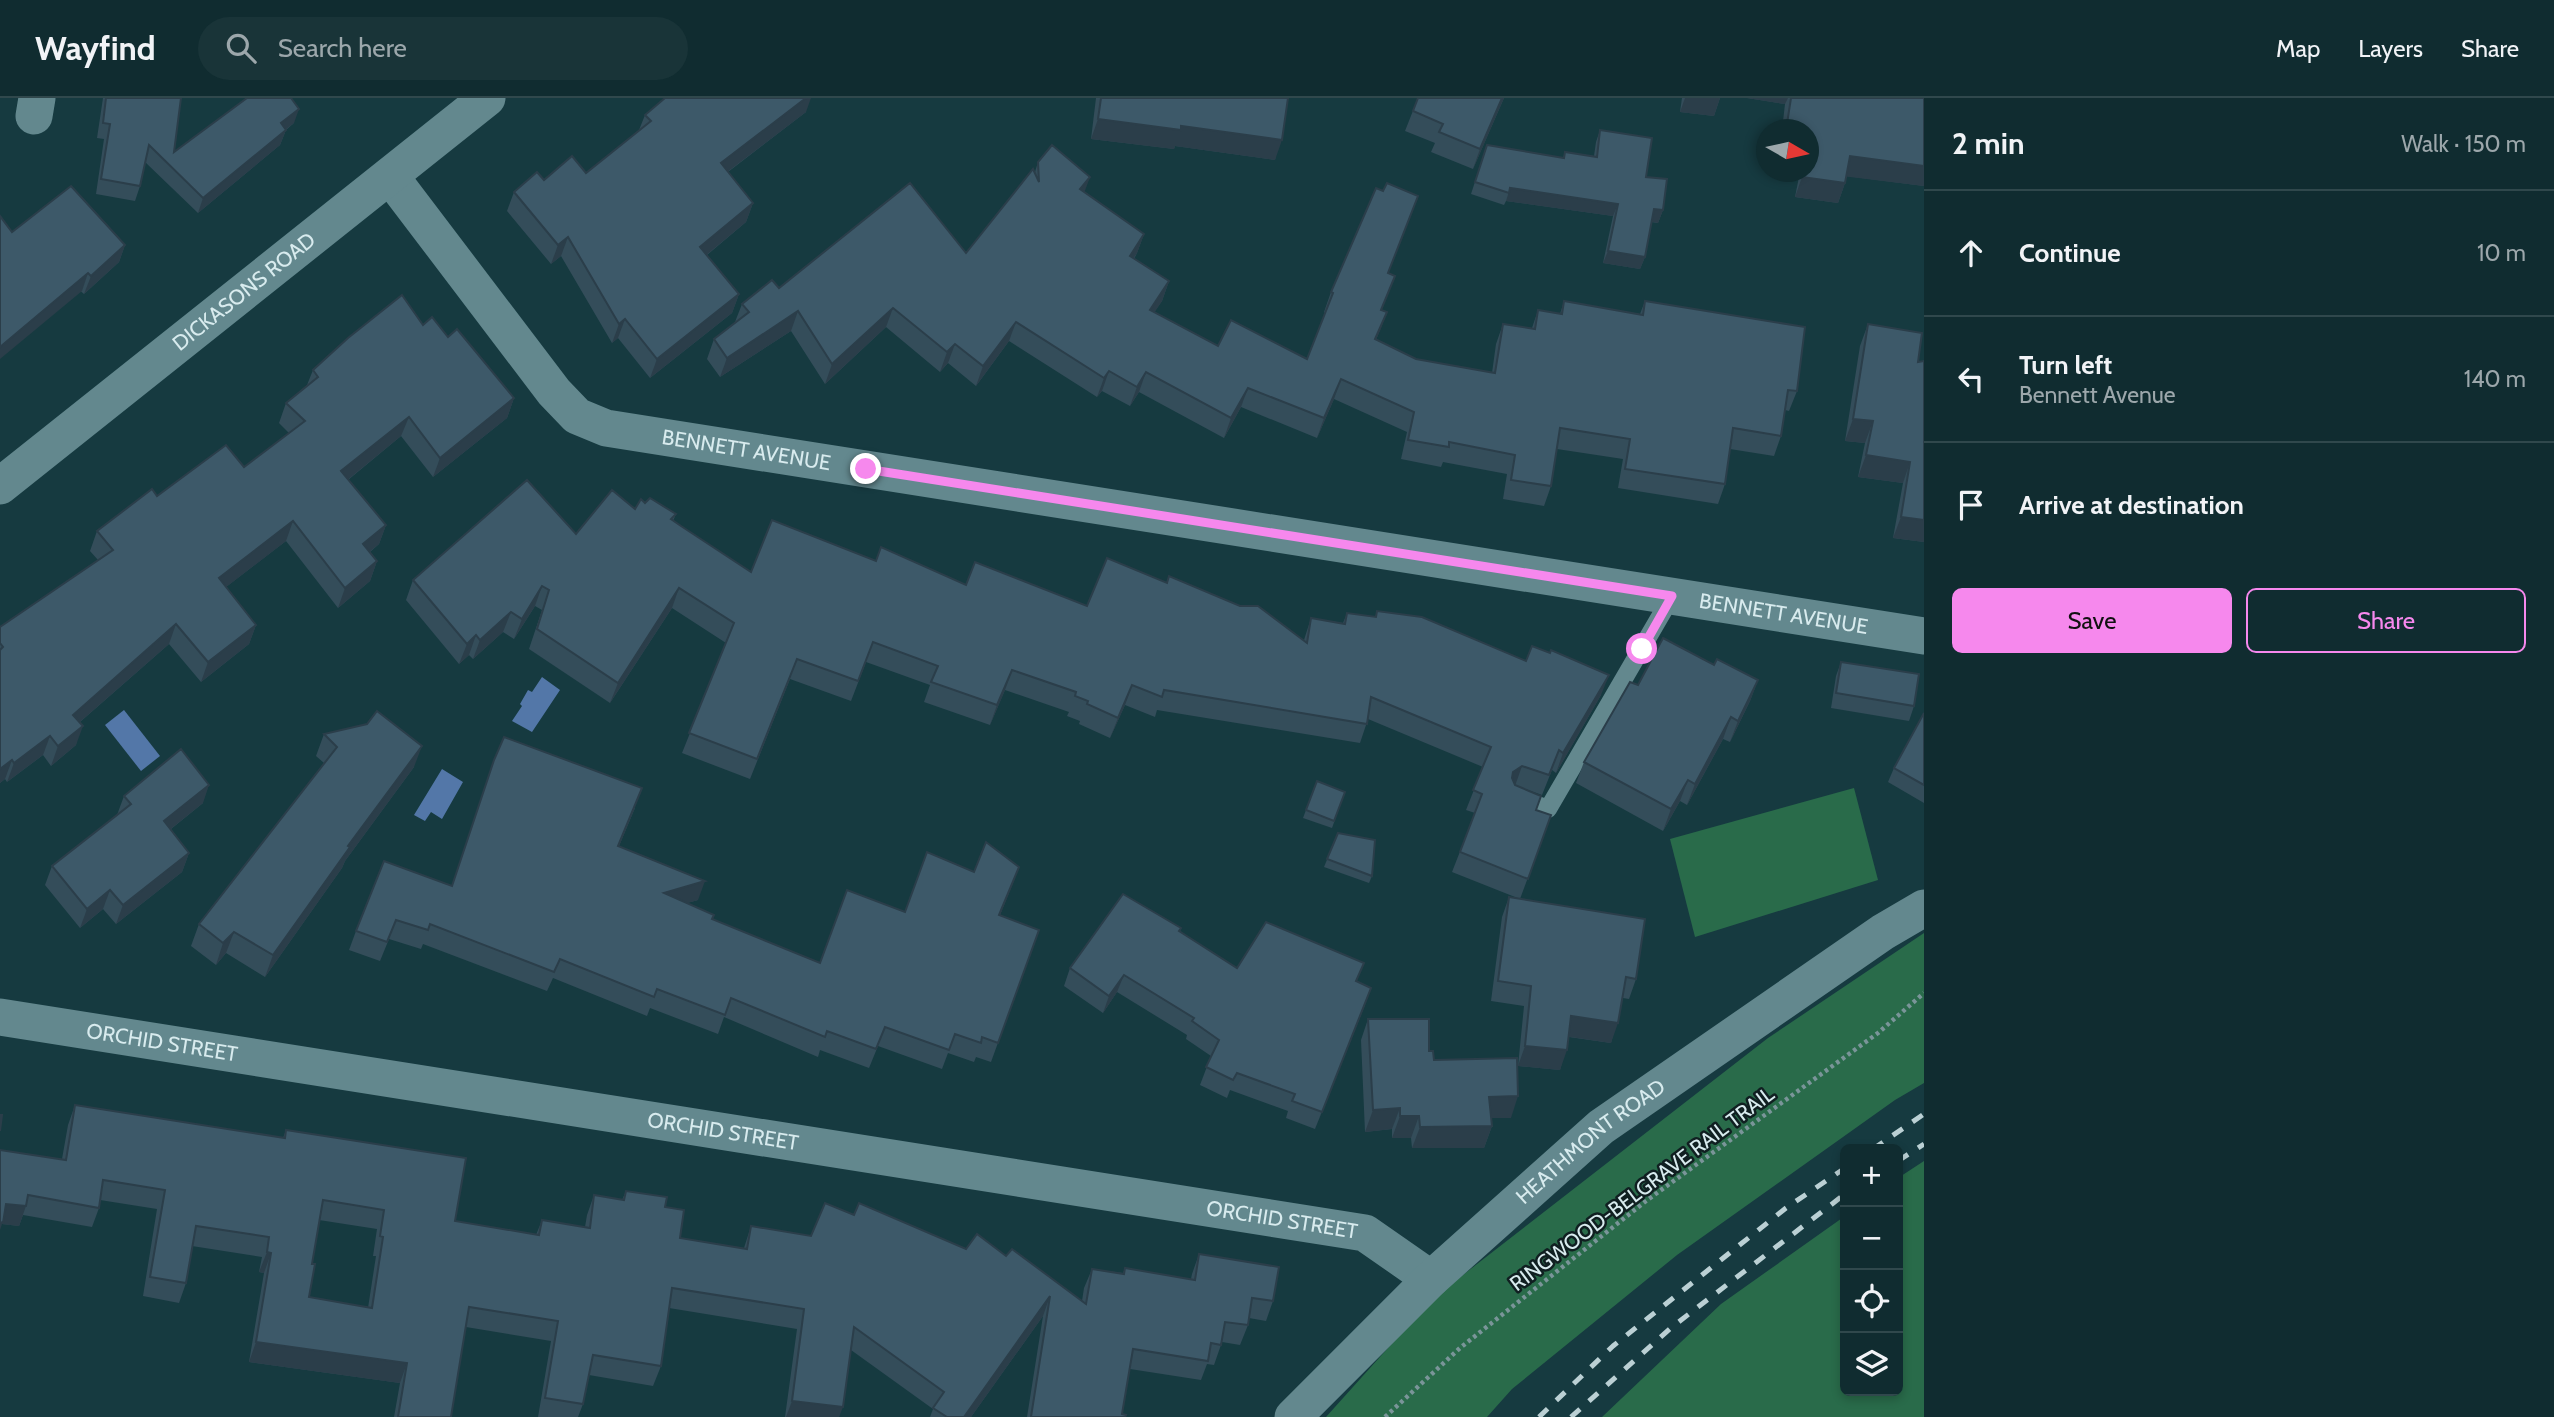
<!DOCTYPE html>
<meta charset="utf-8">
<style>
body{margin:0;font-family:Cabin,sans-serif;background:#193438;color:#f1f3f6}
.controls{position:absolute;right:21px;bottom:21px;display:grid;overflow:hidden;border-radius:10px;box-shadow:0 4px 10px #0003}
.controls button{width:63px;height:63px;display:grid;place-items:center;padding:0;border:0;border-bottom:2px solid #30484c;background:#102c30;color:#f1f3f6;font:35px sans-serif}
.compass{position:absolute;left:1756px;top:21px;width:63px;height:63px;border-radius:50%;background:#102c30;box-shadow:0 4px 10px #0003;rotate:99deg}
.stop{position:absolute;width:21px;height:21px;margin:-16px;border:5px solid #f688ed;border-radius:50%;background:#fff}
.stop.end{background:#f688ed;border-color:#fff;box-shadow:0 2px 7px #0008}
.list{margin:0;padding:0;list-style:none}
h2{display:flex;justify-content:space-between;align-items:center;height:91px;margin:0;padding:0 28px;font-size:30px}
h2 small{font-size:23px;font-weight:400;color:#9ca7ab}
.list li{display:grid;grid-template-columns:46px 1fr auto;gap:21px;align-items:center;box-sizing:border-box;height:126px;padding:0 28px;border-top:2px solid #30484c}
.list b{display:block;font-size:26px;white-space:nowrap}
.list p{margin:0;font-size:23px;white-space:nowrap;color:#9ca7ab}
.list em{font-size:23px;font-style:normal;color:#9ca7ab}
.actions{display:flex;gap:14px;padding:21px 28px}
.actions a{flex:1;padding:16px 0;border:2px solid #f688ed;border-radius:10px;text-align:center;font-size:24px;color:#f688ed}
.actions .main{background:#f688ed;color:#111}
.icon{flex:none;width:38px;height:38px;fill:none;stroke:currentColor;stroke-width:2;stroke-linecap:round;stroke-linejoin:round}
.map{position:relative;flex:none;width:1924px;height:1319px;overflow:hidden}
header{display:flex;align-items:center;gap:42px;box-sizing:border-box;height:98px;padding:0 35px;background:#102c30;border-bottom:2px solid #30484c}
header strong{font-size:33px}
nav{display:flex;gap:38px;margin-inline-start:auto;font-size:24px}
.search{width:490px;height:63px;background:#193438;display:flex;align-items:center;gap:18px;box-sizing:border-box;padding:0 24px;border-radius:38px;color:#9ca7ab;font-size:26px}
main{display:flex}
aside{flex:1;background:#102c30}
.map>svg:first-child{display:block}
.green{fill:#296b4a}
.water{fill:#5377a8}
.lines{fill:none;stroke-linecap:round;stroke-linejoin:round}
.path{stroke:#7a9599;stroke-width:4.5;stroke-dasharray:3.5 3.5;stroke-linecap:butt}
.service{stroke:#63888e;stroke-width:18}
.minor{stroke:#63888e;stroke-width:37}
.rail{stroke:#bbd0d4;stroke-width:5;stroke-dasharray:12 12;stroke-linecap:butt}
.wall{fill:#344d5a;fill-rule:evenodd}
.shaded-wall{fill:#2b3e4a}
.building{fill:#3d5969;stroke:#2b3e4a;stroke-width:2;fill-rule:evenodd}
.route{stroke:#f688ed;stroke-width:9}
.labels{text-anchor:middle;stroke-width:5;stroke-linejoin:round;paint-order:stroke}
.street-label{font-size:21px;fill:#d8ebee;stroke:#101f21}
</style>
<header>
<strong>Wayfind</strong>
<div class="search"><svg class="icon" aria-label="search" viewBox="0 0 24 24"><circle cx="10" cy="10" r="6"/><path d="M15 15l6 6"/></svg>Search here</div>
<nav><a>Map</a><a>Layers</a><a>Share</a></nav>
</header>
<main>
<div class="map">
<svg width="1924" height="1319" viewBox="0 0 1924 1319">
<rect width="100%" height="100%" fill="#163a40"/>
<g class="green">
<polygon points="1854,690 1878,782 1695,839 1670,741"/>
<polygon points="1924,835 1924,985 1895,1002 1677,1157 1512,1291 1487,1319 1326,1319 1432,1201 1768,940"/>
<polygon points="1924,1063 1924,1319 1602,1319 1721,1206 1845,1118 1845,1293 1898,1293 1898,1080"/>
</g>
<g class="water">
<polygon points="542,579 560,592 532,634 512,623 522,608 520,606 528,592 532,594"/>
<polygon points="124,612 160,658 141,673 105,627"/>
<polygon points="442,671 463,684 442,721 431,714 425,723 414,717"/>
</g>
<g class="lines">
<polyline class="path" points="1385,1319 1460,1250 1646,1103 1878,935 1924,895"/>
<polyline class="service" points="1516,699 1548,711 1672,498"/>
<g class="minor">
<polyline points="34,18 37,0"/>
<path id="s1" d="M390 78 554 294 577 318 606 330 1924 538"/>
<path id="s2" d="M0 388 487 0"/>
<path id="s3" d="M0 919 1365 1135 1431 1181"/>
<path id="s4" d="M1293 1319 1431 1181 1601 1029 1883 834 1924 810"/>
</g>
<g class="rail">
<polyline points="1873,1051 1924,1016"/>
<polyline points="1898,1063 1924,1046"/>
<polyline points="1539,1319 1613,1248 1786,1110 1845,1070"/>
<polyline points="1571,1319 1672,1229 1845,1096"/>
</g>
</g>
<g class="wall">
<polygon points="103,0 181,0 174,54 294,25 286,32 280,47 198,115 145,64 140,88 135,103 96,96 104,41 97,40"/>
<polygon points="1096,0 1288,0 1275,62 1175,48 1174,51 1091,41"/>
<polygon points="1418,0 1504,0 1473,71 1431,54 1435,45 1405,33"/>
<polygon points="1682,0 1720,0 1714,18 1680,14"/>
<polygon points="1747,0 1924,0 1924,88 1846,78 1845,85 1838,105 1795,99 1800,74 1809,74 1809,32 1782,32 1785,6"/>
<polygon points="806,14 728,74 753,105 746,124 707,157 739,196 732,215 650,280 618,240 612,245 561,158 551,166 507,113 514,94 544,82 586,75 639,32 645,17"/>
<polygon points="1600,32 1646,79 1663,112 1658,125 1651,124 1645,159 1640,171 1603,165 1613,118 1506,103 1504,107 1471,96 1487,47 1563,60 1565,54 1594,58 1596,44"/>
<polygon points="1038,64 1085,94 1144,136 1137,155 1134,161 1169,183 1162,203 1154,214 1218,248 1307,261 1325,215 1324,214 1331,194 1389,176 1395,178 1381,212 1387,214 1376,242 1416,261 1492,275 1496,246 1503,226 1532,230 1538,212 1560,216 1564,203 1640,216 1645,203 1797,293 1789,313 1785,312 1781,338 1774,358 1730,351 1725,386 1718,406 1618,390 1623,361 1557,351 1551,388 1544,408 1503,401 1507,376 1443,364 1441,369 1401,361 1407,334 1334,301 1317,340 1241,309 1224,340 1139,294 1130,308 1102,293 1097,299 1009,243 976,288 948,265 940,274 886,229 825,286 791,233 720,279 707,261 714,241 735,224 742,206 779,190 966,155 1035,74"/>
<polygon points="12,134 125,147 119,164 84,196"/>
<polygon points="1868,226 1918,264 1924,444 1893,440 1903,385 1858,379 1865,345 1845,343 1860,248"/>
<polygon points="423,227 448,239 514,300 507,320 433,379 401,338 348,382 386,427 379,446 370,454 377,463 370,483 338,510 286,443 226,489 256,527 249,546 201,584 169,546 80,624 76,647 51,668 43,657 7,684 5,681 0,685 0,529 98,462 90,453 97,433 157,398 244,369 289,335 279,325 286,305 307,287 313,272"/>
<polygon points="635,411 676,416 673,423 751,474 876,463 966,487 1087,508 1167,485 1169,478 1304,542 1311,520 1343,525 1347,515 1375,519 1377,513 1601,597 1556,675 1552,672 1542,697 1525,691 1536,712 1551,717 1520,801 1636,881 1629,901 1623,900 1611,945 1569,939 1560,972 1518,968 1524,908 1491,903 1502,819 1509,799 1520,801 1452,774 1475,715 1466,712 1483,669 1368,621 1360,645 1157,612 1155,619 1125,607 1110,640 1079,626 1080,623 1067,618 1069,614 1005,592 990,627 924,604 930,587 866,564 851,603 790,581 750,681 682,655 726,545 672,510 610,605 529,551 542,512 535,508 514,541 503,534 473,561 469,557 459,566 406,502 413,482 576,436"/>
<polygon points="1841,564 1914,608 1909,623 1831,610 1836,578"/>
<polygon points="1714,567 1758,582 1750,603 1730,644 1723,641 1687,707 1680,703 1663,733 1576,685 1584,664 1638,587"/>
<polygon points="1924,615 1924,705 1888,684 1894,670"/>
<polygon points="324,636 414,669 345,763 342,770 265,879 226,855 216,867 191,848 199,826 324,665 316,658"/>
<polygon points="494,662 635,710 619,748 698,802 687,805 712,821 820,865 974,774 1019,769 1000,817 1039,832 991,964 976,959 974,964 948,955 942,971 878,948 869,970 820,952 818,959 724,919 718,936 650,910 647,918 553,880 547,893 423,846 421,851 389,841 380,863 349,852 356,833 452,788"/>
<polygon points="1317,683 1345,694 1332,730 1303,720"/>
<polygon points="124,698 203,705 171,731 189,755 182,774 116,826 103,811 80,830 45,787 52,768 117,717"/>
<polygon points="1338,735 1372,778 1369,785 1324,769"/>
<polygon points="1181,830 1180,834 1237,870 1357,884 1365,907 1315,1031 1286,1020 1288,1013 1230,992 1227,1000 1200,987 1211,958 1186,941 1187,937 1117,894 1103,915 1064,888 1070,870"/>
<polygon points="1368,921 1429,953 1434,962 1511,1020 1491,1020 1492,1028 1484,1050 1412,1050 1411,1040 1392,1040 1392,1031 1365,1034 1361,942"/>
<path d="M75 1007 283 1040 286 1032 455 1123 536 1137 542 1122 585 1129 587 1117 594 1097 622 1102 626 1093 665 1109 680 1140 744 1150 751 1128 811 1138 854 1117 966 1151 1006 1158 1082 1203 1084 1190 1092 1171 1123 1175 1125 1170 1191 1181 1192 1176 1199 1156 1273 1203 1266 1223 1249 1220 1248 1227 1240 1247 1222 1244 1214 1267 1207 1266 1201 1282 1130 1271 1122 1316 1125 1319H1027L1043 1218 971 1319H930L933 1311 851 1252 839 1319H785L797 1231 669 1210 661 1268 653 1288 589 1277 583 1306 578 1319H538L551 1243 466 1229 451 1319H394L400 1285 249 1264 264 1175 259 1174 262 1159 192 1148 186 1185 179 1205 143 1198 157 1111 100 1102 99 1110 92 1129 23 1117 19 1128 2 1126 0 1052 62 1061 68 1027ZM319 1122 377 1131 373 1158H376L368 1210 309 1199 312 1166Z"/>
</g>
<g class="shaded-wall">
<polygon points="806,0 811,0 806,14 714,84 721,65"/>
<polygon points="1502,0 1504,0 1473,71 1480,51"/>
<polygon points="1685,0 1720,0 1714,18 1680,14"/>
<polygon points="1747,0 1788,0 1785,6"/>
<polygon points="299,11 294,25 275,40 281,25"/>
<polygon points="1098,21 1181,28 1282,42 1275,62 1175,48 1174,51 1091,41"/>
<polygon points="286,32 280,47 198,115 203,100"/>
<polygon points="1850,58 1924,68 1924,88 1842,78"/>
<polygon points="1090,79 1083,98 1080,91"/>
<polygon points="1802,79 1845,85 1838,105 1795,99"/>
<polygon points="1510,90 1618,106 1613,118 1506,103"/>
<polygon points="753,105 746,124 693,168 700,149"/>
<polygon points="1654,111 1663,112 1658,125 1649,123"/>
<polygon points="1144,136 1137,155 1122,178 1130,158"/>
<polygon points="568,139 561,158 551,166 558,147"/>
<polygon points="125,147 119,164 84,196 91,178"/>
<polygon points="1608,153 1645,159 1640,171 1603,165"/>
<polygon points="88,175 82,193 0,261 0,249"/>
<polygon points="1169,183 1162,203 1143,232 1150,212"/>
<polygon points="739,196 732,215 650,280 657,261"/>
<polygon points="893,210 886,229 825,286 832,266"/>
<polygon points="798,213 791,233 720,279 727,260"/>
<polygon points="1387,214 1380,233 1367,260 1375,241"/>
<polygon points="625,221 618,240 612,245 619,226"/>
<polygon points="1016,224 1009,243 976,288 983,268"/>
<polygon points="955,246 948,265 940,274 947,254"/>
<polygon points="1109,273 1102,293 1097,299 1104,280"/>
<polygon points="1146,274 1139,294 1130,308 1137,289"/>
<polygon points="1341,281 1334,301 1317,340 1324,320"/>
<polygon points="1248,290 1241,309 1224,340 1231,320"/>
<polygon points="514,300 507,320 433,379 440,360"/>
<polygon points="409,319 401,338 334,393 341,373"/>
<polygon points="1853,321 1873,323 1865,345 1845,343"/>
<polygon points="1866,357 1910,364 1903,385 1858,379"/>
<polygon points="1901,419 1924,422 1924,444 1893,440"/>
<polygon points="293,423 286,443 212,500 219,480"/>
<polygon points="386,427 379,446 356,465 363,446"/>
<polygon points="377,463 370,483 338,510 345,490"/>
<polygon points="542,488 535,508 514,541 522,521"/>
<polygon points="679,490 672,510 610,605 618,585"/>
<polygon points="511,514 503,534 473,561 480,542"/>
<polygon points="176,526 169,546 66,636 73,617"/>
<polygon points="256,527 249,546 201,584 208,564"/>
<polygon points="476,537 469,557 459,566 467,546"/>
<polygon points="1012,572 1005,592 990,627 997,607"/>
<polygon points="1609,577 1601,597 1556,675 1563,655"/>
<polygon points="1758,582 1750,603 1730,644 1738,623"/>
<polygon points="1132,587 1125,607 1110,640 1118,620"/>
<polygon points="1731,619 1723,641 1687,707 1695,686"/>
<polygon points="83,628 76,647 51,668 58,648"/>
<polygon points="50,638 43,657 7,684 14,665"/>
<polygon points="422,648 414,669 345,763 342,770 265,879 273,857 348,748"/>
<polygon points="12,662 5,681 0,685 0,671"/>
<polygon points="1522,668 1515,688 1506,694 1513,674"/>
<polygon points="1688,682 1680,703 1663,733 1671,711"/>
<polygon points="209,687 203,705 157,742 164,723"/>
<polygon points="189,755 182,774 116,826 123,807"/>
<polygon points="1019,769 1012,788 992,836 999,817"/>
<polygon points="705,783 698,802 657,814 664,795"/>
<polygon points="110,792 103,811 80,830 87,811"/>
<polygon points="234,834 226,855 216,867 223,845"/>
<polygon points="1124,877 1117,894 1103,915 1109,898"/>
<polygon points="1371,890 1365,907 1315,1031 1322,1014"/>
<polygon points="1571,918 1618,925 1611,945 1564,938"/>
<polygon points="1525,948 1567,952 1560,972 1518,968"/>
<polygon points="1518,998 1511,1020 1481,1020 1489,999"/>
<polygon points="1400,1010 1392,1031 1365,1034 1373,1012"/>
<polygon points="1400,1018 1419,1018 1411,1040 1392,1040"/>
<polygon points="1492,1028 1484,1050 1412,1050 1420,1029"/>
<polygon points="6,1106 26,1108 19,1128 2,1126 0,1132 0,1123"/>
<polygon points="267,1154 271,1155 264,1175 259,1174"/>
<polygon points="1050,1198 1043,1218 971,1319 964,1319"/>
<polygon points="256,1244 407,1265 400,1285 249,1264"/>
<polygon points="792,1303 843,1309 839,1319 786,1319"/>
</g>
<g class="building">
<polygon points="106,0 181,0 174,54 247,0 291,0 299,11 281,25 286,32 203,100 149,47 140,88 101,81 110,26 103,25"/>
<polygon points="665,0 806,0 721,65 753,105 700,149 739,196 657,261 625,221 619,226 568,139 558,147 514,94 537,74 544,82 572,58 586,75 651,23 645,17"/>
<polygon points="1101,0 1288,0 1282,42 1181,28 1181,32 1098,21"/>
<polygon points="1418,0 1502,0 1480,51 1439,34 1443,26 1413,13"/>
<polygon points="1791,0 1924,0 1924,68 1850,58 1845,85 1802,79 1803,74 1809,74 1809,32 1786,32"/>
<polygon points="1600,32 1652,40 1646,79 1667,81 1663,112 1654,111 1645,159 1608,153 1618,106 1510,90 1509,95 1475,84 1487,47 1564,60 1565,54 1597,59"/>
<polygon points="1052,47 1090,79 1080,91 1144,136 1130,158 1169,183 1150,212 1218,248 1231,222 1307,261 1333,195 1331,194 1376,90 1383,93 1387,85 1418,98 1388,175 1395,178 1381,212 1387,214 1375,241 1416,261 1495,275 1503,226 1535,231 1538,212 1562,216 1564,203 1643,217 1645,203 1805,229 1797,293 1788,292 1781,338 1733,330 1725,386 1625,371 1630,341 1560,330 1551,388 1511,382 1515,357 1449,344 1449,349 1408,342 1414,314 1341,281 1324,320 1248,290 1231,320 1146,274 1137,289 1109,273 1104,280 1016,224 983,268 955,246 947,254 893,210 832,266 798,213 727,260 714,241 749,214 742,206 772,182 779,190 910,85 966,155 1033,71 1039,84 1038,64"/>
<polygon points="71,88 125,147 91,178 88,175 0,249 0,118 12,134"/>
<polygon points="402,197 423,227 432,219 448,239 457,231 514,300 440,360 409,319 341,373 386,427 363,446 377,463 345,490 293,423 219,480 256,527 208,564 176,526 73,617 83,628 58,648 50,638 14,665 12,662 0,671 0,552 3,549 0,545 0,529 113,452 97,433 152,391 157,398 226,347 244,369 305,323 286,305 318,279 313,272 348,240"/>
<polygon points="1868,226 1922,235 1918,264 1924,263 1924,422 1901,419 1910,364 1866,357 1873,323 1853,321"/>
<polygon points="527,382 576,436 612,392 635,411 641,401 645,405 650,400 676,416 671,421 681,428 751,474 772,422 876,463 881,449 966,487 975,464 1087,508 1107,460 1167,485 1169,478 1240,508 1258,508 1307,545 1311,520 1345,526 1347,515 1376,519 1377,513 1422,519 1526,563 1532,548 1550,555 1551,552 1609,577 1563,655 1559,652 1549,677 1522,668 1513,674 1512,680 1515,687 1541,698 1536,712 1551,717 1528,781 1460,754 1482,696 1473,692 1491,649 1371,599 1367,626 1164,592 1162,599 1132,587 1118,620 1087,606 1088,603 1075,598 1076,594 1012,572 997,607 931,584 938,568 873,544 858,583 797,561 757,661 689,635 734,525 679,490 618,585 537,531 549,492 542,488 522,521 511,514 480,542 476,537 467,546 413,482"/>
<polygon points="1663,540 1714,567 1717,561 1758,582 1738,623 1731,619 1695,686 1688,682 1671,711 1584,664 1630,584 1638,587"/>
<polygon points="1841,564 1919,576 1914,608 1836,595"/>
<polygon points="377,613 422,648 348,748 350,749 273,857 234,834 223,845 199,826 337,649 324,636 367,626"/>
<polygon points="1924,615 1924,687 1894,670"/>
<polygon points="504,639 642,690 618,748 705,783 664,795 714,817 712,821 820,865 847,792 905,814 927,754 974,774 986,744 1019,769 999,817 1039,832 998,945 982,939 981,945 955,936 949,952 885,929 876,951 827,933 825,939 731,900 725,917 657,891 654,899 560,861 554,874 430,826 428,832 396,822 387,844 356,833 384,763 452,788 494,662"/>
<polygon points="181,651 209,687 164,723 189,755 123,807 110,792 87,811 52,768 131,706 124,698"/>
<polygon points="1317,683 1345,694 1334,723 1306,712"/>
<polygon points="1338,735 1375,742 1372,778 1327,761"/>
<polygon points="1123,796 1181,830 1179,833 1237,870 1266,824 1364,865 1356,883 1371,890 1322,1014 1292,1003 1295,996 1237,975 1233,982 1206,969 1219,942 1192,923 1194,920 1124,877 1109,898 1070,870"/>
<polygon points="1509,799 1645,821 1636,881 1626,879 1618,925 1571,918 1567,952 1525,948 1531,888 1498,883"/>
<polygon points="1368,921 1429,921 1429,953 1433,953 1434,962 1517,960 1518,998 1489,999 1492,1028 1420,1029 1419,1018 1400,1018 1400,1010 1373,1012"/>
<path d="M75 1007 285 1040 286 1032 466 1060 455 1123 539 1137 542 1122 590 1130 594 1097 624 1102 626 1093 667 1099 665 1109 684 1112 680 1140 747 1151 751 1128 811 1138 825 1105 854 1117 859 1105 966 1151 977 1136 1006 1158 1012 1151 1086 1206 1092 1171 1124 1176 1125 1170 1195 1182 1199 1156 1279 1169 1273 1203 1252 1200 1248 1227 1225 1224 1221 1247 1211 1245 1208 1263 1133 1251 1122 1316 1126 1317 1125 1319H1031L1050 1198 964 1319H947L933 1310 944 1294 854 1229 843 1309 792 1303 804 1211 672 1190 661 1268 593 1257 583 1306 545 1300 558 1223 469 1209 451 1319H398L407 1265 256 1244 271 1155 267 1154 269 1139 196 1128 186 1185 150 1179 165 1092 103 1082 99 1110 28 1097 26 1108 6 1106 3 1125 0 1124V1052L66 1062ZM323 1102 384 1112 380 1138 383 1139 372 1210 309 1199 315 1166H312Z"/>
<polygon points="0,1017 2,1017 0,1033"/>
</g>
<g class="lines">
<polyline class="route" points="866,371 1672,498 1642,551"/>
</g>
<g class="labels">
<g class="street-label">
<text dy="7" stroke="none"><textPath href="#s2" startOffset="312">DICKASONS ROAD</textPath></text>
<text dy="7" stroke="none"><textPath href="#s1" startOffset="478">BENNETT AVENUE</textPath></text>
<text dy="7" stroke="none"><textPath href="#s1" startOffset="1528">BENNETT AVENUE</textPath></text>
<text dy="7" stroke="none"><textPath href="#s3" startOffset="164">ORCHID STREET</textPath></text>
<text dy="7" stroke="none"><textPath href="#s3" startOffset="732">ORCHID STREET</textPath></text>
<text dy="7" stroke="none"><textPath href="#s4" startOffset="406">HEATHMONT ROAD</textPath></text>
<text transform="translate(1642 1091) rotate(-37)" y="7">RINGWOOD-BELGRAVE RAIL TRAIL</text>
<text dy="7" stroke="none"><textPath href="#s3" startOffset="1298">ORCHID STREET</textPath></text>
</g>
</g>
</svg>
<div class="controls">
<button>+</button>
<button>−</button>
<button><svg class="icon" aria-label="locate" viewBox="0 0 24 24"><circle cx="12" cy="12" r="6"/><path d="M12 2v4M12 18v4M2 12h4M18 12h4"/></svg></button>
<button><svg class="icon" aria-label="layers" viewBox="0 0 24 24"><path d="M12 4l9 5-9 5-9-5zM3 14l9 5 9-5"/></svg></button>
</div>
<svg class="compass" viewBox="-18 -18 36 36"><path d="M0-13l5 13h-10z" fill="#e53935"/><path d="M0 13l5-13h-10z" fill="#9ca7ab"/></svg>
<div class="stop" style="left:1642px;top:551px"></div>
<div class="stop end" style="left:866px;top:371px"></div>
</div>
<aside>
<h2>2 min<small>Walk · 150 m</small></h2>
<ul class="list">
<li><svg class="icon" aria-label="ahead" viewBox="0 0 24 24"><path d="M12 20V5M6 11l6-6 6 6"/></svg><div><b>Continue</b></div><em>10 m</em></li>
<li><svg class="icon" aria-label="left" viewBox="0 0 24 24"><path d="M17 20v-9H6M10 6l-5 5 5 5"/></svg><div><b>Turn left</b><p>Bennett Avenue</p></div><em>140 m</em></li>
<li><svg class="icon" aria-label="arrive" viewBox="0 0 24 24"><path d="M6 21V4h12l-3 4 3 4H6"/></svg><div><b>Arrive at destination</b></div></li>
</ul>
<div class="actions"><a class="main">Save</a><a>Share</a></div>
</aside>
</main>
